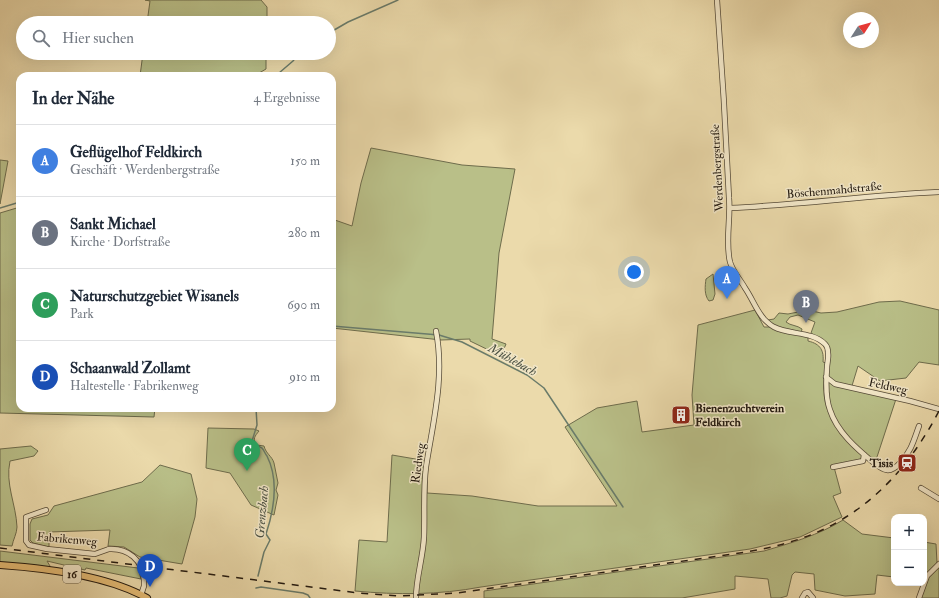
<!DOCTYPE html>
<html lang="de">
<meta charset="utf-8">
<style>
body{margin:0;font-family:"IM FELL Double Pica",serif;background:#f2f2f3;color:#1f2937}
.controls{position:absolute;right:12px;bottom:12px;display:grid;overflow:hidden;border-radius:8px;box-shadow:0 4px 16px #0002}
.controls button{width:36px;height:36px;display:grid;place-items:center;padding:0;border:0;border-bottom:1px solid #e0e1e3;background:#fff;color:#1f2937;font:20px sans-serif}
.compass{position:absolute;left:843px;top:12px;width:36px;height:36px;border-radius:50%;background:#fff;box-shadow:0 4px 16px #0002;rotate:54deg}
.you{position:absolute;left:634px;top:272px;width:14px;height:14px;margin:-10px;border:3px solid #fff;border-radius:50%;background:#1a73e8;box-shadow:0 0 0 6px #1a73e833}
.badge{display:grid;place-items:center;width:26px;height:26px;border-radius:50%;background:#2563eb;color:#fff;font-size:13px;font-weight:700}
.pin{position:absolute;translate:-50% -33px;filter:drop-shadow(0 1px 2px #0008)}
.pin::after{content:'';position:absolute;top:21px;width:14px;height:12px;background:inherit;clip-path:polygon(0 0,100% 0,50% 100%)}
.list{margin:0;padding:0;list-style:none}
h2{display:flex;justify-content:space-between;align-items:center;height:52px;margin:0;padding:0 16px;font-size:17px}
h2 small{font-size:13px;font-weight:400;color:#747a83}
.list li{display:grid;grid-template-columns:26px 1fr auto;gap:12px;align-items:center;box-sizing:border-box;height:72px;padding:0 16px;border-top:1px solid #e0e1e3}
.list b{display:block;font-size:15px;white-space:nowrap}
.list p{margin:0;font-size:13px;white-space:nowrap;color:#747a83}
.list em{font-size:13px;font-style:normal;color:#747a83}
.icon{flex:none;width:22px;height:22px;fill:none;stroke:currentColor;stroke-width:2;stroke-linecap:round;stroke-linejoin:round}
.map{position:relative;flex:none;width:939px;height:598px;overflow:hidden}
.search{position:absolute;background:#fff;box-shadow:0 4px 16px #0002;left:16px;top:16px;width:320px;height:44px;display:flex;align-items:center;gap:10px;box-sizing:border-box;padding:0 14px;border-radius:22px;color:#747a83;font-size:15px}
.panel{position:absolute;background:#fff;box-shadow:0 4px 16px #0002;left:16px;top:72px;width:320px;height:340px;border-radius:12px}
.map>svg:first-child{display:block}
.green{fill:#b9bf88;stroke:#6e6c4c;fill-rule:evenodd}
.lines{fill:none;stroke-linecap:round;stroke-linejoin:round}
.stream{stroke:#6a7b6a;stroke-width:1.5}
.minor-casing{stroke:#554a37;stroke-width:6}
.major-casing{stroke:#231a10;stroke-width:8}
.minor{stroke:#f2e7c8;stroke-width:4.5}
.major{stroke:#e6bd76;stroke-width:6}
.rail{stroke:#231a10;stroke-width:1.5;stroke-dasharray:7 7;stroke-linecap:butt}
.minor-bridge-casing{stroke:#554a37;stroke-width:6;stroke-linecap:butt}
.minor-bridge{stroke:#f2e7c8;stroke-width:4.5}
.labels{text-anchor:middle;stroke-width:3;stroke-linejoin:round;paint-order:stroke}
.shield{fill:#f2e7c8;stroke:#615847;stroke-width:1}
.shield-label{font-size:11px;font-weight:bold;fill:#231a10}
.street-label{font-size:12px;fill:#231a10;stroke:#f2e7c8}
.poi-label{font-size:12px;font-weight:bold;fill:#231a10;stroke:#f2e7c8;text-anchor:start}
.water-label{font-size:13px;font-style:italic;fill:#4c5244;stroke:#f2e7c8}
</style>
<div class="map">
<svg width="939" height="598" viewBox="0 0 939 598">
<rect width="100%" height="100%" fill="#ebdaab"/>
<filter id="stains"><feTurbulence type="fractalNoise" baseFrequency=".005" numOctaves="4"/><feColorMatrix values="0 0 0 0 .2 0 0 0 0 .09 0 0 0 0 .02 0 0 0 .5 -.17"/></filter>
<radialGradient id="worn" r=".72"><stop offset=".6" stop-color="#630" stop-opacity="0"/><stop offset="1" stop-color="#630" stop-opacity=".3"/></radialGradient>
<g class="green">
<polygon points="145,0 261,0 267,7 267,23 147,23 150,1"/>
<polygon points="143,53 266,53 266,69 254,76 140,76"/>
<polygon points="371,148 462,165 515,169 499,253 492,339 506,344 501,356 470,341 470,339 441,340 332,328 332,219 352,226 361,183"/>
<polygon points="0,160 8,161 0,204"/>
<polygon points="20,207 20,408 155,408 154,417 0,413 0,213"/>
<path d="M713 274 715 294 713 300 709 301C704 295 705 286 706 279Z"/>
<path d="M900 301 939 310V365L919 362 906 378 880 381 858 366 851 389 896 399 875 463 865 456 862 460 834 467 841 493 833 496 842 517 800 537 750 549 481 587C439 595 397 595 355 591L359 540 387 542 392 455 427 461V493L472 496 538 506H617L565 427 597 408 637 401 642 432 694 425 692 395 698 325 755 310 764 327H771L768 320 774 319 779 313 788 314 808 310 821 313 837 312 879 302ZM798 315 815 322 811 333 820 340 829 351 826 363 823 362C824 351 821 344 808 341V338L801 333 802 329C797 325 791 326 786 322L790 317Z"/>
<path d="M208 428 254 429 259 431C255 436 252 439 257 445L264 446C266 454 272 456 274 463L278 483 276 490 278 495 274 515 251 505 230 473 206 468Z"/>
<path d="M31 446 38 451 34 456 10 461C5 484 16 504 17 527 17 533 13 540 12 546L0 545V449Z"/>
<polygon points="160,465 191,474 197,499 195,517 182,564 140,557 124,547 109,546 108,546 110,530 49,532 49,547 33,543 30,540 30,524 32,519 48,515 54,506 142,482"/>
<path d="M843 520 862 534 894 538V577L877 575 875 594 845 596 815 590 814 574 795 572 792 575 787 596 780 598H771L768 579 735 576V589L682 598H484V591L764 551C791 543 819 535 843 520Z"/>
<polygon points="924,542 936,544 937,563 939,564 939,598 919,598 924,583"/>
<polygon points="0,551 138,568 141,579 86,568 85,570 47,561 50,566 50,568 0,563"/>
</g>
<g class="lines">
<g class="stream">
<polyline points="329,33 348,22 398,0"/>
<polyline points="279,76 279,73 293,61 299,53"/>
<polyline points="0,208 20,202"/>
<polyline points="332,326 439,335 462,342 527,375 544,388 623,507"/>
<path d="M256 408 257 425 252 441C256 447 257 445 262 448 264 450 265 454 267 456 279 480 274 510 266 534L270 540 264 552 258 576"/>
<polyline points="256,588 261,587 303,593 308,595 310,598"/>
</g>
<g class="minor-casing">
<g id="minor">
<path d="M717 0C722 66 726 132 729 198 731 218 725 241 730 262 733 272 740 279 745 288 752 298 756 310 764 319 767 322 770 325 774 327 789 335 812 331 825 344 827 346 828 350 828 353 829 357 827 363 827 368 826 381 825 397 830 410 837 432 857 449 874 463 884 471 890 474 900 463 911 452 914 440 919 426"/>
<path d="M730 208C800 205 869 195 939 192"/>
<polyline points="826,377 835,384 910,401 939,409"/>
<polyline points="833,467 863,461 864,455"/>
<polyline points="921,488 939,499"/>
<polyline points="46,510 26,517 26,541 29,545 47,549 95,554 109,549"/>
<polyline points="141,595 144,586 144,580"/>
<path d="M416 598C416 578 423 558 424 537 425 514 423 491 426 467 433 422 445 377 436 331"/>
<polyline points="802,598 805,593 808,592 813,598"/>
<polyline points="919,598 927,576 939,564"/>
</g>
</g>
<g class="major-casing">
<path id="major" d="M0 565C44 568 108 576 147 598"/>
</g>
<use href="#minor" class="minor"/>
<use href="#major" class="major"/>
<path class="rail" d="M0 548 359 593 400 596 457 593 733 554C752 551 771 548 790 542 859 522 906 474 939 411"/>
<g class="minor-bridge-casing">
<path id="minor-bridge" d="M109 549C128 548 143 560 144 580"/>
</g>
<use href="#minor-bridge" class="minor-bridge"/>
</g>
<defs>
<g id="building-square" transform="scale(1)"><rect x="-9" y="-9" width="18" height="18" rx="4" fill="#8f2418" stroke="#f2e7c8"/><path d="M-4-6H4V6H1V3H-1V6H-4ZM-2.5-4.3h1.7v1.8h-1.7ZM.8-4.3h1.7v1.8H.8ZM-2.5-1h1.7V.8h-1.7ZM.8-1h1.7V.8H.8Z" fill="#fff"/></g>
<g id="station-square" transform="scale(1)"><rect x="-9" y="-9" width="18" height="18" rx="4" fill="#8f2418" stroke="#f2e7c8"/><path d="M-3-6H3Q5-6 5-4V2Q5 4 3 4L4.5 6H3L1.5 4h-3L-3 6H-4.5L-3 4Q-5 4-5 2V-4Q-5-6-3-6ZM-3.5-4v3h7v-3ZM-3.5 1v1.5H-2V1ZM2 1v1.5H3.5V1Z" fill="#fff"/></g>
</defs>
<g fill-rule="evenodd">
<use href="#building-square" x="681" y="415"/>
<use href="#station-square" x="907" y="463"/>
</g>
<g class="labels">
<rect class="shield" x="63" y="565" width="18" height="18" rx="3"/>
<g class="shield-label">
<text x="72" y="578">16</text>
</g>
<g class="street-label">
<text transform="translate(717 168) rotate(-93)" y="4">Werdenbergstraße</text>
<text transform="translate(834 190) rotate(-5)" y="4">Böschenmahdstraße</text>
<text transform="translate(888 386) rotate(12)" y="4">Feldweg</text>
<text transform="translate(418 463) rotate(-82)" y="4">Riedweg</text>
<text transform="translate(67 539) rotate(5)" y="4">Fabrikenweg</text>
</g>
<g class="poi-label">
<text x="695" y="412">Bienenzuchtverein<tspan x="695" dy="14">Feldkirch</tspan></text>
<text x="893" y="467" text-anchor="end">Tisis</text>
</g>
<g class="water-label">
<text transform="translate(513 359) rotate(29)" y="5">Mühlebach</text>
<text transform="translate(261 512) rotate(-85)" y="5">Grenzbach</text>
</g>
</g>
<rect width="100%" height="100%" filter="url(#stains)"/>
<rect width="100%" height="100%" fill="url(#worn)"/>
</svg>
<div class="controls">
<button>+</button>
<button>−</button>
</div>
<svg class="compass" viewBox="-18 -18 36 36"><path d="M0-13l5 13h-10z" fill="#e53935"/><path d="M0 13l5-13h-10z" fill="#747a83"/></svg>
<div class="you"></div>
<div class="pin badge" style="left:727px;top:299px;background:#3f7fe0">A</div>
<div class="pin badge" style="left:806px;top:323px;background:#6b7280">B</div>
<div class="pin badge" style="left:247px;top:471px;background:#2e9e5b">C</div>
<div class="pin badge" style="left:150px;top:587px;background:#1a4fb4">D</div>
<div class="search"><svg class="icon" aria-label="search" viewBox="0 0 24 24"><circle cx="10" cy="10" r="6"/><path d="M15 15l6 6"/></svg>Hier suchen</div>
<section class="panel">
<h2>In der Nähe<small>4 Ergebnisse</small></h2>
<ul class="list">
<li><span class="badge" style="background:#3f7fe0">A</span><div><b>Geflügelhof Feldkirch</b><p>Geschäft · Werdenbergstraße</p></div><em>150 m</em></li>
<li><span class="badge" style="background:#6b7280">B</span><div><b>Sankt Michael</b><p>Kirche · Dorfstraße</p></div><em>280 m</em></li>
<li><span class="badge" style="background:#2e9e5b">C</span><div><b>Naturschutzgebiet Wisanels</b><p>Park</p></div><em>690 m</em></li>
<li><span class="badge" style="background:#1a4fb4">D</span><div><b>Schaanwald Zollamt</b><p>Haltestelle · Fabrikenweg</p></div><em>910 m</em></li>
</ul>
</section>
</div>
